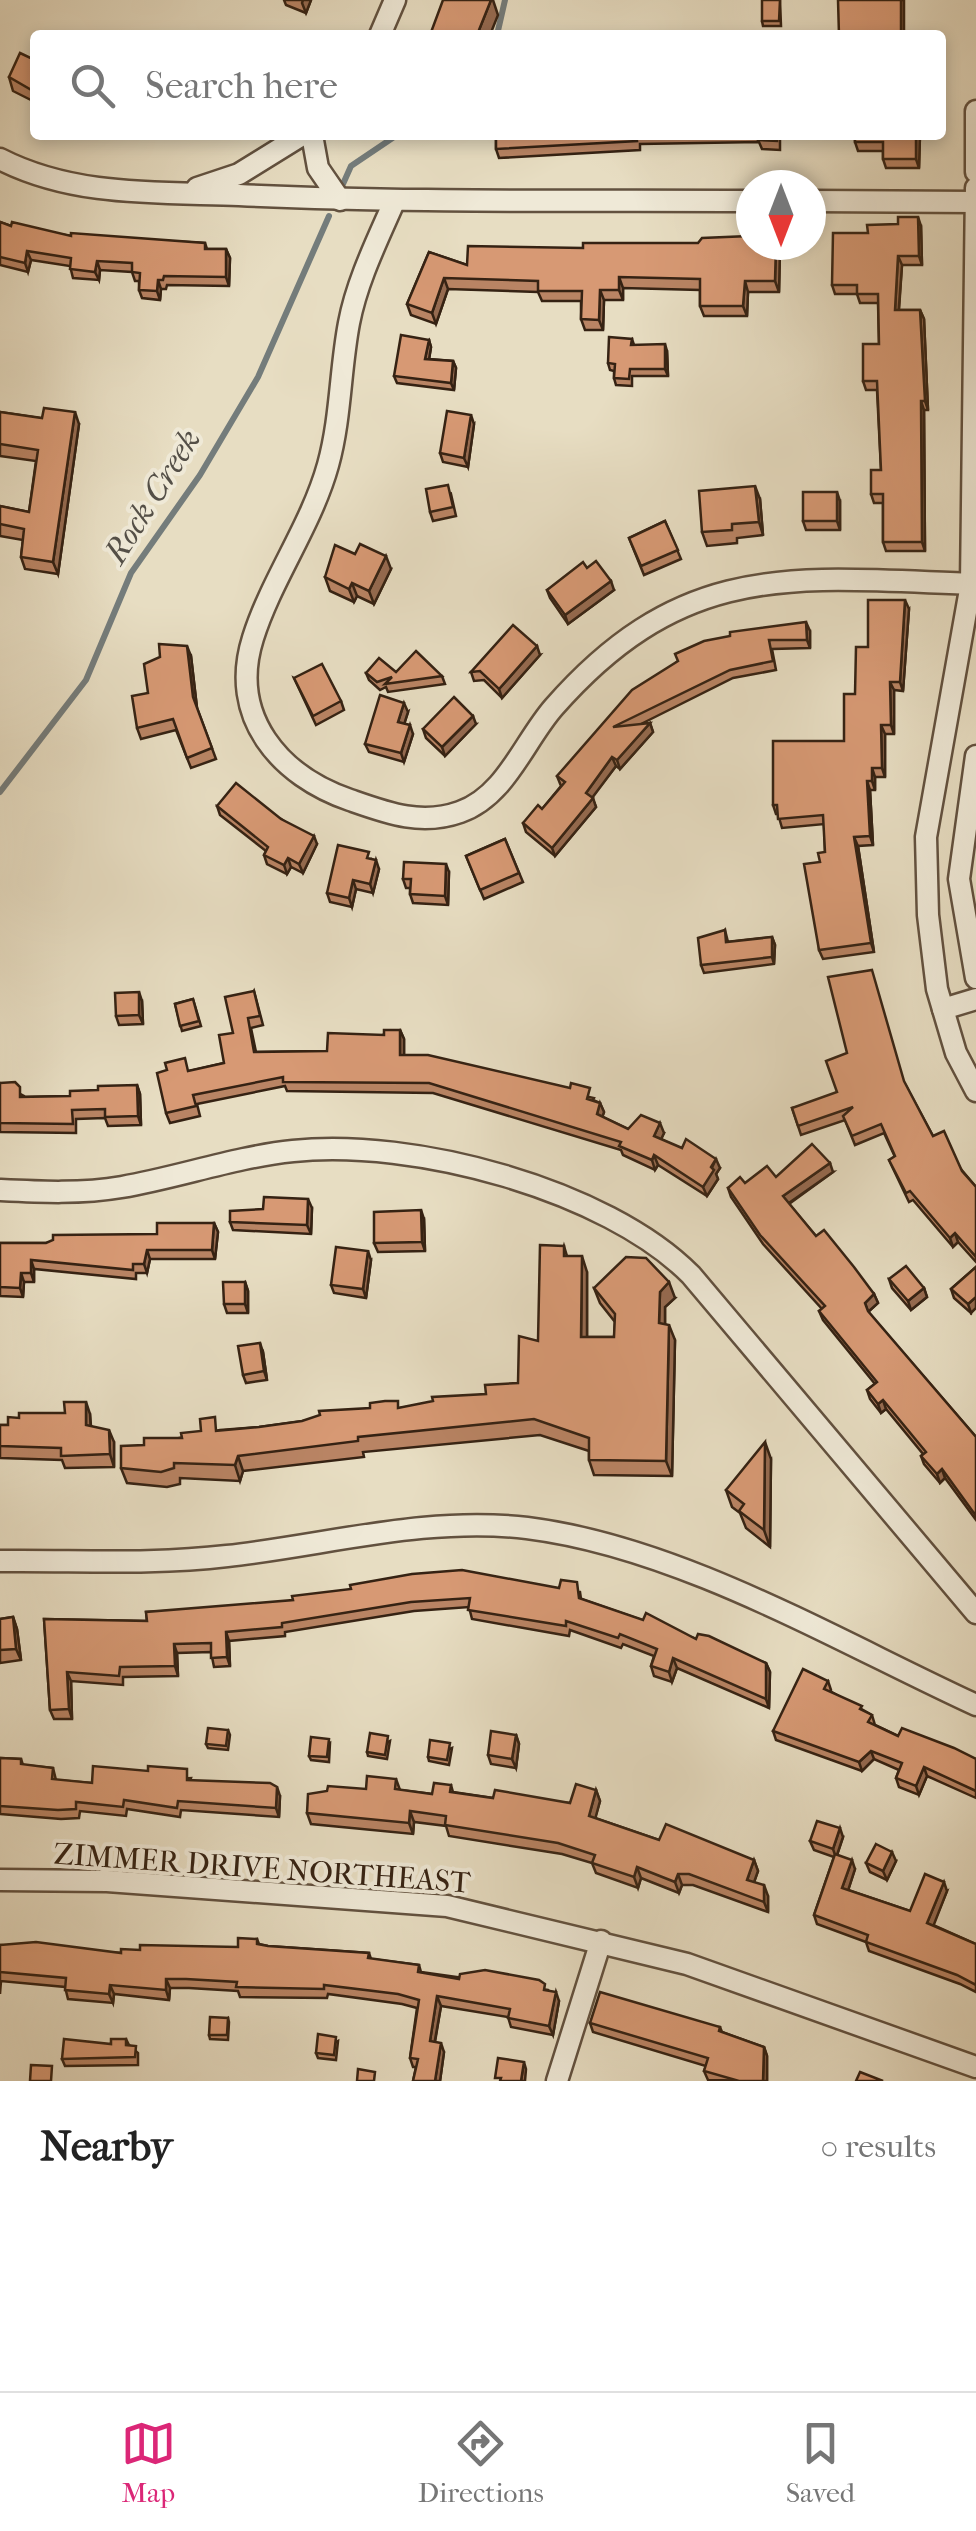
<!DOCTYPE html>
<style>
body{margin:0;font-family:"IM FELL French Canon",serif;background:#f2f2f2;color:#222}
.compass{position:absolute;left:736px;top:170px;width:90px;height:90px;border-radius:50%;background:#fff;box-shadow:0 5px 15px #0003;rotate:180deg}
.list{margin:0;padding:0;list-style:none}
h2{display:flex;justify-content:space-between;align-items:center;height:130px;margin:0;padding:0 40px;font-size:42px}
h2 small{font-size:32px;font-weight:400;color:#767676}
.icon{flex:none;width:55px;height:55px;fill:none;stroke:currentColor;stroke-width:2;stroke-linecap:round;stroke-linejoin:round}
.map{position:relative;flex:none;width:976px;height:2081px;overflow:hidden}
.search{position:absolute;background:#fff;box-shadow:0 5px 15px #0003;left:30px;right:30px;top:30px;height:110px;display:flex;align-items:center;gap:25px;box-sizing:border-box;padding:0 35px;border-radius:10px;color:#767676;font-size:38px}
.sheet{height:310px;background:#fff}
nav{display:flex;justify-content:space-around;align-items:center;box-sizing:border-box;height:140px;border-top:2px solid #e0e0e0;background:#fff;font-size:28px;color:#767676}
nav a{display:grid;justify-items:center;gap:5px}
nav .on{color:#db2777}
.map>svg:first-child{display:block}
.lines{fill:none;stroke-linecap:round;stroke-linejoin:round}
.stream{stroke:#747c7b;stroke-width:6}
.street-casing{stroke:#62513f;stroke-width:25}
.street{stroke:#efe9d7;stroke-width:20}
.wall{fill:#b98464;stroke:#352213;stroke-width:2.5}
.shaded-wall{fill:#966b51;stroke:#352213;stroke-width:2.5}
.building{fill:#d79974;stroke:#352213;stroke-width:2.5}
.labels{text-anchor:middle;stroke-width:8;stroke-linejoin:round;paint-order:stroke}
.street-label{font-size:30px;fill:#352213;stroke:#efe9d7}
.water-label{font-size:32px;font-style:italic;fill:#544f47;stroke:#efe9d7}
</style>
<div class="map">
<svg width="976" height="2081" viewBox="0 0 976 2081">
<rect width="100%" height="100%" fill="#e7ddc2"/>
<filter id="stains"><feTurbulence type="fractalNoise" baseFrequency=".002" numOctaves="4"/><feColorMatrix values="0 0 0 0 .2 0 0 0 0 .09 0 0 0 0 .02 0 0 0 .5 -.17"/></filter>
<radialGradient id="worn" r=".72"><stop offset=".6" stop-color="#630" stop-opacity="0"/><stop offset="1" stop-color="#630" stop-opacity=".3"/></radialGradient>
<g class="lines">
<g class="stream">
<polyline points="497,35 505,0"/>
<polyline points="343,184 351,166 397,135"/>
<polyline points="0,792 86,680 131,573 200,475 258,377 329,216"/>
</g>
<g class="street-casing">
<g id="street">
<polyline points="380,35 395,0"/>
<polyline points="976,111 976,172"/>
<polyline points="312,135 318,168 340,200"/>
<path d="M0 159C74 197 158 192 239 195 410 203 580 200 751 201"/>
<polyline points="197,188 239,174 302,135"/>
<polyline points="976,188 971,584 926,837 928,915 937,989 956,1053 976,1091"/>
<polyline points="811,201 976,202"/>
<path d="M394 202C377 241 357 281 349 323 340 370 341 418 328 465 311 526 272 578 253 638 228 717 280 776 350 800 387 813 421 826 460 812 506 796 524 741 554 707 685 558 796 578 976 584"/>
<polyline points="976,756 959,879 976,978"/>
<polyline points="943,1009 976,999"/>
<path d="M0 1190C41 1192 81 1194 122 1187 180 1177 235 1157 293 1151 412 1138 606 1189 691 1275L976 1613"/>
<path d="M0 1561C76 1560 151 1565 227 1556 327 1545 426 1516 527 1528 680 1547 837 1641 976 1705"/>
<polyline points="0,1880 107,1881 447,1906 687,1964 976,2067"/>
<polyline points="557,2081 601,1941"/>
</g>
</g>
<use href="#street" class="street"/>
</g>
<g class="wall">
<polygon points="284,0 311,0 306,13 286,5"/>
<polygon points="780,0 781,26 763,26 762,21"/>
<polygon points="35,60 35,102 13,91 9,77"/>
<polygon points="496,135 780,135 780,150 762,149 759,142 640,144 640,150 499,158 496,149"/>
<polygon points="855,135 920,135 919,168 886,168 883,159 883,151 858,151 855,142"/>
<polygon points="0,222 11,226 71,236 205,243 207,249 226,249 230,258 229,286 167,285 166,289 161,289 160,300 142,298 139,290 139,281 135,281 132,272 100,270 99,280 73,278 70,266 31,260 28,272 0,265"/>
<polygon points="921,226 922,265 902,265 899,310 920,310 924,319 928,410 924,410 925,551 886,551 883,542 883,503 874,503 871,494 881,470 877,390 866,390 863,381 879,344 878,303 860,303 857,294 835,294 832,285 868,233"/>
<polygon points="583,248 780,249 779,292 748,292 747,316 704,316 700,306 700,290 623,288 623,300 604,300 603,330 585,330 581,319 581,301 542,301 538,292 448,289 436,324 411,315 407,304 429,252 467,265"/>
<polygon points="632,339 634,345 667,351 668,376 632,376 632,386 616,385 614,378 614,371 610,370 608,363"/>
<polygon points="429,340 431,347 429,359 453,361 456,368 454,390 397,383 394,376"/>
<polygon points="0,412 79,424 58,574 25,569 21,557 23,540 0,536 0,506 29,512 36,461 0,456"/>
<polygon points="474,424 468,467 443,462 440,453"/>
<polygon points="451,494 456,516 433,521 430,512"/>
<polygon points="760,499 763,535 737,538 737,543 707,546 702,532"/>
<polygon points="840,501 840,530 806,530 803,521"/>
<polygon points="665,521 681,559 644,575 629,538"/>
<polygon points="587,568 614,590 568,624 550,598 547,590"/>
<polygon points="391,569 374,604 357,596 354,602 330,591 325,577"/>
<polygon points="909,609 903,691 894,690 894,734 885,734 885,777 875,777 875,790 870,790 873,845 858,846 874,952 823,959 819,950 820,862 825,852 824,824 782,828 778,814 776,814 773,805 844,741 868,647"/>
<polygon points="810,631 810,648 772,649 776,670 733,678 641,724 650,723 653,732 620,769 616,766 592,797 596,807 555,856 526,832 523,823 542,809 561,786 557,776 678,661"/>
<polygon points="540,655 502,698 484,680 474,681 471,672"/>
<polygon points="191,656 197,708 216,759 191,768 176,730 141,739 137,728 148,693"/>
<polygon points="396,672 442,676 445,684 388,692 386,687 380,690 369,680 366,673"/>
<polygon points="294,678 341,701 344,710 316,725"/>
<polygon points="408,712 404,724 413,734 404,762 369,752 365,744"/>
<polygon points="476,724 445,756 426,738 423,729"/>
<polygon points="217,806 281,819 317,844 303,873 291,867 287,874 267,864 264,855 266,851 220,815"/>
<polygon points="505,839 523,882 484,899 466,856"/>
<polygon points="371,859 379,869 373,893 356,889 352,907 330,902 327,893"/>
<polygon points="449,872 448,905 413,903 410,894 410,888 406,888 403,879"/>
<polygon points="725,930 728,942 772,937 775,945 774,964 704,973 701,965"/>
<polygon points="254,991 263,1025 251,1028 256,1052 327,1051 400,1030 404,1039 404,1055 594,1098 593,1100 600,1103 604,1112 602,1117 628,1129 664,1133 661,1139 720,1168 716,1174 718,1179 707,1196 658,1165 655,1170 623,1155 621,1150 433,1093 287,1091 285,1086 197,1104 200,1116 170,1123 166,1113 189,1071 224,1063 233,1033"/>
<polygon points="193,999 201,1026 182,1031 175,1004"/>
<polygon points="142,1001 143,1024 119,1025 116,1016"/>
<polygon points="0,1083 24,1096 24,1097 70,1096 98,1090 137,1085 140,1094 141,1125 108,1126 105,1118 76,1119 76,1133 0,1132"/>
<polygon points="905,1084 933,1136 976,1187 976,1262 958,1242 953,1247 913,1200 909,1202 889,1160 895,1157 884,1133 855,1145 845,1120 801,1135 792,1108"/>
<polygon points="833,1172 789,1204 816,1236 874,1294 878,1303 868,1312 976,1437 976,1520 945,1478 940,1483 924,1464 921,1456 923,1454 886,1409 881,1413 870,1399 867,1390 875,1384 823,1320 819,1311 822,1309 763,1244 731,1197 728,1188 776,1177"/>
<polygon points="312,1208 311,1234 233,1230 230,1222"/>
<polygon points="424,1219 425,1251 378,1252 374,1243"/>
<polygon points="214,1223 218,1232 215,1259 150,1259 147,1273 136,1273 136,1279 34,1269 34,1282 24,1282 23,1297 0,1296 0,1243 46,1243 157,1234"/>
<polygon points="564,1246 567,1256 587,1272 587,1337 614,1337 615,1322 600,1303 594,1288 675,1298 665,1307 665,1324 675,1340 672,1476 594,1475 589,1460 589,1451 540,1435 363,1452 364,1457 243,1471 240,1481 180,1478 180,1484 167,1487 127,1483 121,1468 144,1445 220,1430 259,1427 400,1408 486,1394 518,1383 538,1341"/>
<polygon points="371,1260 366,1298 334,1293 331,1285"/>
<polygon points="976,1267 971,1313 954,1298 951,1289"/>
<polygon points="889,1279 924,1288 927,1297 911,1310 892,1288"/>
<polygon points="245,1282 248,1291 248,1313 227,1313 224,1304"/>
<polygon points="263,1352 267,1380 246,1383 243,1375"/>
<polygon points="90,1414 91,1426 114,1442 114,1467 65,1468 62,1460 0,1458 0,1425 8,1425 19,1418"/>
<polygon points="771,1459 770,1547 746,1528 740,1513 732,1507 726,1490"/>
<polygon points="580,1592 581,1599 766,1663 770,1672 769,1708 677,1668 672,1682 654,1676 651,1666 654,1656 623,1644 621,1648 570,1630 569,1636 472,1619 469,1607 414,1611 285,1632 285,1636 229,1641 230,1666 214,1667 211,1652 177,1653 178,1676 123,1677 123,1685 71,1681 72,1719 54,1719 50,1710 44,1619 147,1621 146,1612"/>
<polygon points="13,1617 17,1629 21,1660 0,1663 0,1619"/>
<polygon points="828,1681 831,1690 830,1691 872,1715 875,1725 898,1736 976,1759 976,1798 927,1776 919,1795 899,1787 896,1778 899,1770 874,1759 862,1771 776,1740 773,1731"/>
<polygon points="228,1730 230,1735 228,1750 208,1748 206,1744"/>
<polygon points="516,1735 519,1744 516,1768 491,1764 488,1755"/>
<polygon points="390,1741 387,1759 368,1756 367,1752"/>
<polygon points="330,1743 329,1762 311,1760 309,1756"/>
<polygon points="452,1748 449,1765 429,1761 428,1757"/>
<polygon points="0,1758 21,1759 23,1765 53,1768 56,1780 92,1783 191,1778 190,1781 280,1796 279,1817 181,1810 180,1817 127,1809 126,1816 80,1811 79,1818 61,1819 0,1814"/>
<polygon points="396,1779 400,1790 432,1794 451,1785 453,1792 493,1798 570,1803 596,1790 600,1801 595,1818 659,1840 754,1860 758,1871 754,1882 768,1896 768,1912 693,1885 682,1885 679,1893 641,1878 638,1888 596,1873 592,1863 562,1854 449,1836 446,1826 414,1822 413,1834 311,1824 307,1813"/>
<polygon points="843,1837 837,1855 855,1869 848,1890 910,1911 947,1891 933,1925 976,1944 976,1992 960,1984 869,1951 866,1942 817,1924 814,1915 834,1857 814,1850 810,1841"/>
<polygon points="896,1861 887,1880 870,1872 866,1863"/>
<polygon points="257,1939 259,1944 268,1946 369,1953 371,1959 419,1965 421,1972 548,1990 559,2001 553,2035 511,2027 508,2017 441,2006 435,2042 444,2052 440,2081 413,2081 416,2067 413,2067 410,2058 417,2008 402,2004 328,1994 327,1998 240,1997 238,1991 189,1988 170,1988 169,2000 114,1994 113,2003 68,1999 65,1987 1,1981 0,1994 0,1945 121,1953 140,1950 238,1947"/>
<polygon points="228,2018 229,2022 228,2040 210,2039 209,2035"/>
<polygon points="590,2023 720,2027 722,2032 764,2047 767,2056 767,2081 708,2080 704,2071 706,2066 593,2032"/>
<polygon points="126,2039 129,2045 138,2053 138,2065 65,2066 62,2059"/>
<polygon points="338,2041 336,2060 318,2058 316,2053"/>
</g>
<g class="shaded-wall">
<polygon points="303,0 311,0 306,13 302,3"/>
<polygon points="491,0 493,0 498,15 490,35 477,35"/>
<rect x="901" y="0" width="3" height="35"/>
<polygon points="916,135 920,135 919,168 916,159"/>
<polygon points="918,217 921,226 922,265 919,256"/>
<polygon points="776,245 778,245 780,249 779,292 775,281"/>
<polygon points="226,249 230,258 229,286 226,277"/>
<polygon points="27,251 31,260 28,272 25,263"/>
<polygon points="898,256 902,265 898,319 895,310"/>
<polygon points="97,261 100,270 99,280 95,272"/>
<polygon points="619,277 623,288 623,300 619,290"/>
<polygon points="444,278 448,289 436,324 432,313"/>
<polygon points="158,280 161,289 160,300 157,291"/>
<polygon points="745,281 748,292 747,316 743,306"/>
<polygon points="600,290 604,300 603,330 599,320"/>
<polygon points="920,310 924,319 928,410 925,401"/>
<polygon points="429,340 431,347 428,366 425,359"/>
<polygon points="665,344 667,351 668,376 665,369"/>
<polygon points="453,361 456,368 454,390 451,383"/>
<polygon points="921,401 924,410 925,551 922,542"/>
<polygon points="75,412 79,424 58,574 53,562"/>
<polygon points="471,415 474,424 468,467 464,458"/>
<polygon points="755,486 760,499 763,535 759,522"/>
<polygon points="837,492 840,501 840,530 837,521"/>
<polygon points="386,556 391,569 374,604 369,591"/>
<polygon points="611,581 614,590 568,624 565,615"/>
<polygon points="352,583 357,596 354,602 349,589"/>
<polygon points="905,600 909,609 903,691 900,682"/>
<polygon points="806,622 810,631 810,648 807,640"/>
<polygon points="187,646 191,656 197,708 193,697"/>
<polygon points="537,646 540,655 502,698 499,689"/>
<polygon points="890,682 894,690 894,734 891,725"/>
<polygon points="404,703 408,712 402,731 398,722"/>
<polygon points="473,716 476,724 445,756 442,747"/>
<polygon points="650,723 653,732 620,769 617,760"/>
<polygon points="410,725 413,734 404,762 401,753"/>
<polygon points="881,725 885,734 885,777 882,768"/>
<polygon points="612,757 616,766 589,802 586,793"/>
<polygon points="872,768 875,777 875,790 872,781"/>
<polygon points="867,781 870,790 873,845 870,836"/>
<polygon points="593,798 596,807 555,856 552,848"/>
<polygon points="314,836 317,844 303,873 299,864"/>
<polygon points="854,837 858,846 874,952 871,943"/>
<polygon points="288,858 291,867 287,874 284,865"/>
<polygon points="376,860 379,869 373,893 370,884"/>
<polygon points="446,864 449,872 448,905 445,896"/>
<polygon points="353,880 356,889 352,907 349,898"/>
<polygon points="772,937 775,945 774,964 772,957"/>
<polygon points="139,992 142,1001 143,1024 139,1015"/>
<polygon points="400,1030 404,1039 404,1064 400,1055"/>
<polygon points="137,1085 140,1094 141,1125 138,1116"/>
<polygon points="600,1103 604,1112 600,1124 597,1114"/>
<polygon points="660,1123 664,1133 658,1146 654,1136"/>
<polygon points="654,1155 658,1165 655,1170 652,1160"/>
<polygon points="716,1159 720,1168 716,1174 718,1179 707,1196 703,1187"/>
<polygon points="830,1163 833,1172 786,1205 783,1196"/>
<polygon points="308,1199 312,1208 311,1234 307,1225"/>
<polygon points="421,1210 424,1219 425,1251 422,1242"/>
<polygon points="214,1223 218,1232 215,1259 212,1250"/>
<polygon points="955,1233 958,1242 953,1247 950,1238"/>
<polygon points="147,1250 150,1259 147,1273 144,1264"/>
<polygon points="368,1251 371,1260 366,1298 363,1289"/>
<polygon points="582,1256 587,1272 587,1352 581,1337"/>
<polygon points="31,1260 34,1269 34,1282 31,1273"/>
<polygon points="21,1273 24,1282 23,1297 20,1288"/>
<polygon points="245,1282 248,1291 248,1313 245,1304"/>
<polygon points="669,1282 675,1298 665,1307 665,1339 659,1323 660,1292"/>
<polygon points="924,1288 927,1297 911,1310 908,1301"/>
<polygon points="874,1294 878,1303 868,1312 865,1303"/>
<polygon points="976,1297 976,1308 971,1313 968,1304"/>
<polygon points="669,1325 675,1340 672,1476 666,1461"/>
<polygon points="260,1343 263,1352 267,1380 264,1371"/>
<polygon points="883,1400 886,1409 881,1413 878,1404"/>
<polygon points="86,1402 90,1414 91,1437 86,1425"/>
<polygon points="109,1430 114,1442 114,1467 110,1454"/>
<polygon points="765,1442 771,1459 770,1547 764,1530"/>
<polygon points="238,1456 243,1471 240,1481 235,1465"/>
<polygon points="942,1469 945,1478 940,1483 937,1474"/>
<polygon points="13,1617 17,1629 21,1660 16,1649"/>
<polygon points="226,1632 229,1641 230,1666 227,1657"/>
<polygon points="174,1644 177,1653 178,1676 175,1666"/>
<polygon points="673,1658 677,1668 672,1682 669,1672"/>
<polygon points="766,1663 770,1672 769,1708 766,1699"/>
<polygon points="67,1672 71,1681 72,1719 69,1709"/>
<polygon points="516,1735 519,1744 516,1768 512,1759"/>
<polygon points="871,1751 874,1759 862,1771 859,1762"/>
<polygon points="924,1767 927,1776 919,1795 916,1786"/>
<polygon points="277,1787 280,1796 279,1817 276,1808"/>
<polygon points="596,1790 600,1801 593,1827 589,1816"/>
<polygon points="410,1811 414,1822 413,1834 409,1823"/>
<polygon points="840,1828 843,1837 836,1858 833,1849"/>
<polygon points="892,1852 896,1861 887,1880 883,1871"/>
<polygon points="754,1860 758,1871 751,1891 747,1880"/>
<polygon points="852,1860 855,1869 846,1897 842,1888"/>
<polygon points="637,1867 641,1878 638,1888 634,1877"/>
<polygon points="678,1874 682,1885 679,1893 675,1882"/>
<polygon points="944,1882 947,1891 931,1932 927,1923"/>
<polygon points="764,1885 768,1896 768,1912 764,1902"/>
<polygon points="166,1979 170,1988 169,2000 166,1990"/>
<polygon points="110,1985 114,1994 113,2003 109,1994"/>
<polygon points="556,1992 559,2001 553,2035 549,2026"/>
<polygon points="437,1996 441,2006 433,2051 430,2041"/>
<polygon points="441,2043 444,2052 440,2081 435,2081"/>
<polygon points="764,2047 767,2056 767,2081 763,2081"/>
<polygon points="524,2062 526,2069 525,2081 521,2081"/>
</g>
<g class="building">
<polygon points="443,0 491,0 477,35 430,35"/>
<polygon points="762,0 780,0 779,21 762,21"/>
<polygon points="838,0 901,0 901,35 839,35"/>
<polygon points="20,53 35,60 35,92 9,77"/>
<polygon points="496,135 655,135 636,135 637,141 496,149"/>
<polygon points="759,135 777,135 777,141 758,140"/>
<polygon points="855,135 916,135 916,159 883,159 883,142 855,142"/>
<polygon points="898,217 918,217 919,256 898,256 895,310 920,310 925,401 921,401 922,542 883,542 883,494 871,494 871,470 881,470 877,381 863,381 863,344 879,344 878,294 857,294 857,285 832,285 833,233 868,233 867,225 898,224"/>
<polygon points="0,222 11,226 12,222 71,236 71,233 205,243 205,249 226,249 226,277 164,276 163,280 158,280 157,291 139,290 140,273 132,272 132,263 97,261 95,272 70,269 71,258 27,251 25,263 0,257"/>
<polygon points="749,231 751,231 751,245 776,245 775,281 745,281 743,306 700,306 700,279 619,277 619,290 600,290 599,320 581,319 582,291 538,291 538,281 444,278 432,313 407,304 429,252 467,265 468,246 583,248 583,243 698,243 702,238 749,236"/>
<polygon points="401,335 429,340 425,359 453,361 451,383 394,376"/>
<polygon points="609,337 632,339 631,345 665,344 665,369 630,369 629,379 614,378 615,364 608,363"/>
<polygon points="44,408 75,412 53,562 21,557 24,529 0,524 0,506 29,512 38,450 0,444 0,412 42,418"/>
<polygon points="447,411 471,415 464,458 440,453"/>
<polygon points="448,485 453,507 430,512 426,489"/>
<polygon points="755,486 759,522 732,524 732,530 702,532 699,491"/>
<rect x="803" y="492" width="34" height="29"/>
<polygon points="665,521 678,550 641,566 629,538"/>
<polygon points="360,544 386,556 369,591 352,583 349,589 325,577 335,545 355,554"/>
<polygon points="596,561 611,581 565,615 547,590 583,562 587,568"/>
<polygon points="868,600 905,600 900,682 890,682 891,725 881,725 882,768 872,768 872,781 867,781 870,836 854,837 871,943 819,950 804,864 820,862 818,853 825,852 823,815 778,819 777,805 773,805 773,741 844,741 844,694 855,694 856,647 868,647"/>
<polygon points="806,622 807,640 769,640 773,661 730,670 613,727 650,723 617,760 612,757 586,793 593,798 552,848 523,823 538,805 542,809 565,782 557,776 632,690 678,661 675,654 704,641 730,636 730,632"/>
<polygon points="513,625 537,646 499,689 480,671 471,672"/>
<polygon points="159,644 187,646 193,697 212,748 187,758 173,719 137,728 132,696 148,693 144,664 160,657"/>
<polygon points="416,651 442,676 385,684 392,677 377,682 366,673 379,658 396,672"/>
<polygon points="322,664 341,701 313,716 294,678"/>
<polygon points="380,695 404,703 398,722 410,725 401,753 365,744"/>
<polygon points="454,697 473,716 442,747 423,729"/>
<polygon points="236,783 281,819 314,836 299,864 288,858 284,865 264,855 268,847 217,806"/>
<polygon points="505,839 519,873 480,890 466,856"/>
<polygon points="338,845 369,852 367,858 376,860 370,884 353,880 349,898 327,893"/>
<polygon points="404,862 446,864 445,896 410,894 411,879 403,879"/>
<polygon points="725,930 726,942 772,937 772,957 701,965 698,938"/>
<polygon points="872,970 904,1081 933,1136 944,1131 962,1171 976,1187 976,1257 955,1233 950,1238 910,1191 906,1193 889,1160 895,1156 881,1124 852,1136 843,1116 853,1107 798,1126 792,1108 837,1092 826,1061 847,1053 828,977"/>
<polygon points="254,991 260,1016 248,1018 254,1052 327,1051 328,1033 384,1035 384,1030 400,1030 400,1055 428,1055 570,1088 571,1083 590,1088 587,1099 600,1103 597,1114 628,1129 641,1115 660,1123 654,1136 682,1148 686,1139 716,1159 711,1167 714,1170 703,1187 654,1155 652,1160 619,1146 621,1142 429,1083 283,1082 283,1077 193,1095 196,1106 166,1113 157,1073 167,1070 165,1063 185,1058 188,1071 224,1063 219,1035 233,1033 225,997"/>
<polygon points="139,992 139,1015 116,1016 115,993"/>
<polygon points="193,999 199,1021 180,1026 175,1004"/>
<polygon points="15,1082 20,1087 20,1097 70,1096 70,1091 98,1090 98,1086 137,1085 138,1116 105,1117 105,1109 72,1110 73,1124 0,1123 0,1083"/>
<polygon points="812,1144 830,1163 783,1196 816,1236 824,1230 854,1267 874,1294 865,1303 868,1311 976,1437 976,1516 942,1469 937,1474 921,1456 926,1452 883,1400 878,1404 867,1390 877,1382 819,1311 825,1306 760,1235 728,1188 740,1177 745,1183 767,1166 776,1177"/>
<polygon points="264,1197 308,1199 307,1225 230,1222 230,1211 263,1209"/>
<polygon points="421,1210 422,1242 374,1243 374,1212"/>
<polygon points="157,1223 214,1223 212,1250 147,1250 144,1264 133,1264 133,1270 31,1260 31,1273 21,1273 20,1288 0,1287 0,1243 46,1243 53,1240 53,1235 157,1234"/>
<polygon points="540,1245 564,1246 564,1256 582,1256 581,1337 614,1337 615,1314 594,1288 626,1257 646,1258 669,1282 660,1292 659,1323 669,1325 666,1461 589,1460 589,1438 534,1419 358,1437 358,1441 238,1456 235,1465 174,1463 174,1468 161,1472 121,1468 121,1446 144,1445 144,1438 182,1438 181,1433 201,1431 200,1419 215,1417 216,1431 259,1427 302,1421 320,1415 319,1411 370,1408 370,1403 385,1401 398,1401 398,1408 433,1401 432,1397 486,1394 485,1385 518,1383 519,1336 538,1341"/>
<polygon points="336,1247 368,1251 363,1289 331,1285"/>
<polygon points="906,1266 924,1288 908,1301 889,1279"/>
<polygon points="976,1267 976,1297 968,1304 951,1289"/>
<polygon points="223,1282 245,1282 245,1304 224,1304"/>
<polygon points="260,1343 264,1371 243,1375 238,1346"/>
<polygon points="64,1402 86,1402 86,1425 109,1430 110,1454 61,1456 61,1448 0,1446 0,1425 8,1425 8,1417 19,1418 19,1413 65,1413"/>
<polygon points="765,1442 764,1530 739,1511 744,1504 726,1490"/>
<polygon points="462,1570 559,1588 561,1580 577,1582 579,1598 643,1620 646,1613 696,1639 698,1634 709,1636 766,1663 766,1699 673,1658 669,1672 651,1666 657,1649 620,1634 618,1638 566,1621 566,1626 468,1610 470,1598 411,1602 282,1623 282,1627 226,1632 227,1657 211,1658 211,1643 174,1644 175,1666 120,1667 119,1676 67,1672 69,1709 50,1710 44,1619 147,1621 146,1612 293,1600 292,1596 351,1589 350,1585 412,1574"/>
<polygon points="13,1617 16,1649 0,1650 0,1619"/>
<polygon points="803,1669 828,1681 824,1689 862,1706 860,1709 872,1715 868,1722 898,1736 902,1728 954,1748 976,1759 976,1791 924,1767 916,1786 896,1778 902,1763 871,1751 859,1762 773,1731"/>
<polygon points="208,1728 228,1730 226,1746 206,1744"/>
<polygon points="491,1731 516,1735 512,1759 488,1755"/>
<polygon points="370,1733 388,1736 385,1755 367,1752"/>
<polygon points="311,1737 329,1739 327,1757 309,1756"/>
<polygon points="430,1740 450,1743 447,1760 428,1757"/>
<polygon points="0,1758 21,1759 21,1764 53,1768 52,1779 92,1783 93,1766 148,1771 148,1766 187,1769 187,1780 270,1783 277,1787 276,1808 178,1801 177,1808 124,1800 123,1807 76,1802 76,1809 58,1810 0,1806"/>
<polygon points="367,1776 396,1779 395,1789 432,1794 434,1783 451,1785 450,1792 493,1798 495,1790 570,1803 576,1784 596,1790 589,1816 659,1840 666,1824 754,1860 747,1880 764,1885 764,1902 689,1874 678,1874 675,1882 637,1867 634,1877 592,1863 595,1855 558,1843 445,1825 446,1816 410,1811 409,1823 307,1813 308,1794 327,1791 328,1786 366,1789"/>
<polygon points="817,1821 840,1828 833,1849 810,1841"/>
<polygon points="876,1844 892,1852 883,1871 866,1863"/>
<polygon points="835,1854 852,1860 842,1888 910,1911 925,1874 944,1882 927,1923 976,1944 976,1985 957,1975 866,1942 868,1935 814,1915"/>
<polygon points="238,1938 257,1939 257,1944 268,1946 369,1953 368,1958 419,1965 418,1972 459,1979 460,1974 485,1970 539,1980 545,1984 544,1990 556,1992 549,2026 508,2018 510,2009 437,1996 430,2041 441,2043 435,2081 413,2081 418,2059 410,2058 419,2000 398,1994 324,1985 324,1989 236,1987 237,1982 186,1979 166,1979 166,1990 110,1985 109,1994 65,1990 66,1978 0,1972 0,1945 36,1942 121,1953 121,1949 140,1950 140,1945 238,1947"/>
<polygon points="600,1992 720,2027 719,2031 764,2047 763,2081 739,2081 704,2071 708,2058 590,2023"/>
<polygon points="210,2017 228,2018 227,2035 209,2035"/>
<polygon points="318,2034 336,2037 334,2055 316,2053"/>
<polygon points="64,2039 111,2044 111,2039 126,2039 126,2045 136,2046 135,2057 62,2059"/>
<polygon points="498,2058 524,2062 521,2081 500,2081 501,2078 495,2078"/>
<polygon points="31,2065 52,2066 51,2081 30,2081"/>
<polygon points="358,2069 375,2072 374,2081 357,2081"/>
<polygon points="860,2072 883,2081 856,2081"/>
</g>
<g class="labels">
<g class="street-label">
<text transform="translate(262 1868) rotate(4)" y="10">ZIMMER DRIVE NORTHEAST</text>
</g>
<g class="water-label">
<text transform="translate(152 496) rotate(-58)" y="11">Rock Creek</text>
</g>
</g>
<rect width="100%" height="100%" filter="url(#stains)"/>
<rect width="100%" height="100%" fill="url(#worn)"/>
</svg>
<svg class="compass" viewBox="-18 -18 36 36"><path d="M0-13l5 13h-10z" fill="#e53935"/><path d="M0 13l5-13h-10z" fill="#767676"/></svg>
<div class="search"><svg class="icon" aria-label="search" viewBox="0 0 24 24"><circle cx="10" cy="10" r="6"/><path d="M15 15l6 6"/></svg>Search here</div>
</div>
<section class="sheet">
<h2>Nearby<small>0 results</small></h2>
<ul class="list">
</ul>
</section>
<nav>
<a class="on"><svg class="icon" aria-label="map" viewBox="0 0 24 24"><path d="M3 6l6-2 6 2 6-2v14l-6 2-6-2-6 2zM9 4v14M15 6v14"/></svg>Map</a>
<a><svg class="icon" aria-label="directions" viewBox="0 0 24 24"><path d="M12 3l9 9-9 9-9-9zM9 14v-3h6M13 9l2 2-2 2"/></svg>Directions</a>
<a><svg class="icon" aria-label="saved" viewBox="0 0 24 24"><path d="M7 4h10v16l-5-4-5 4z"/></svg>Saved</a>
</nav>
